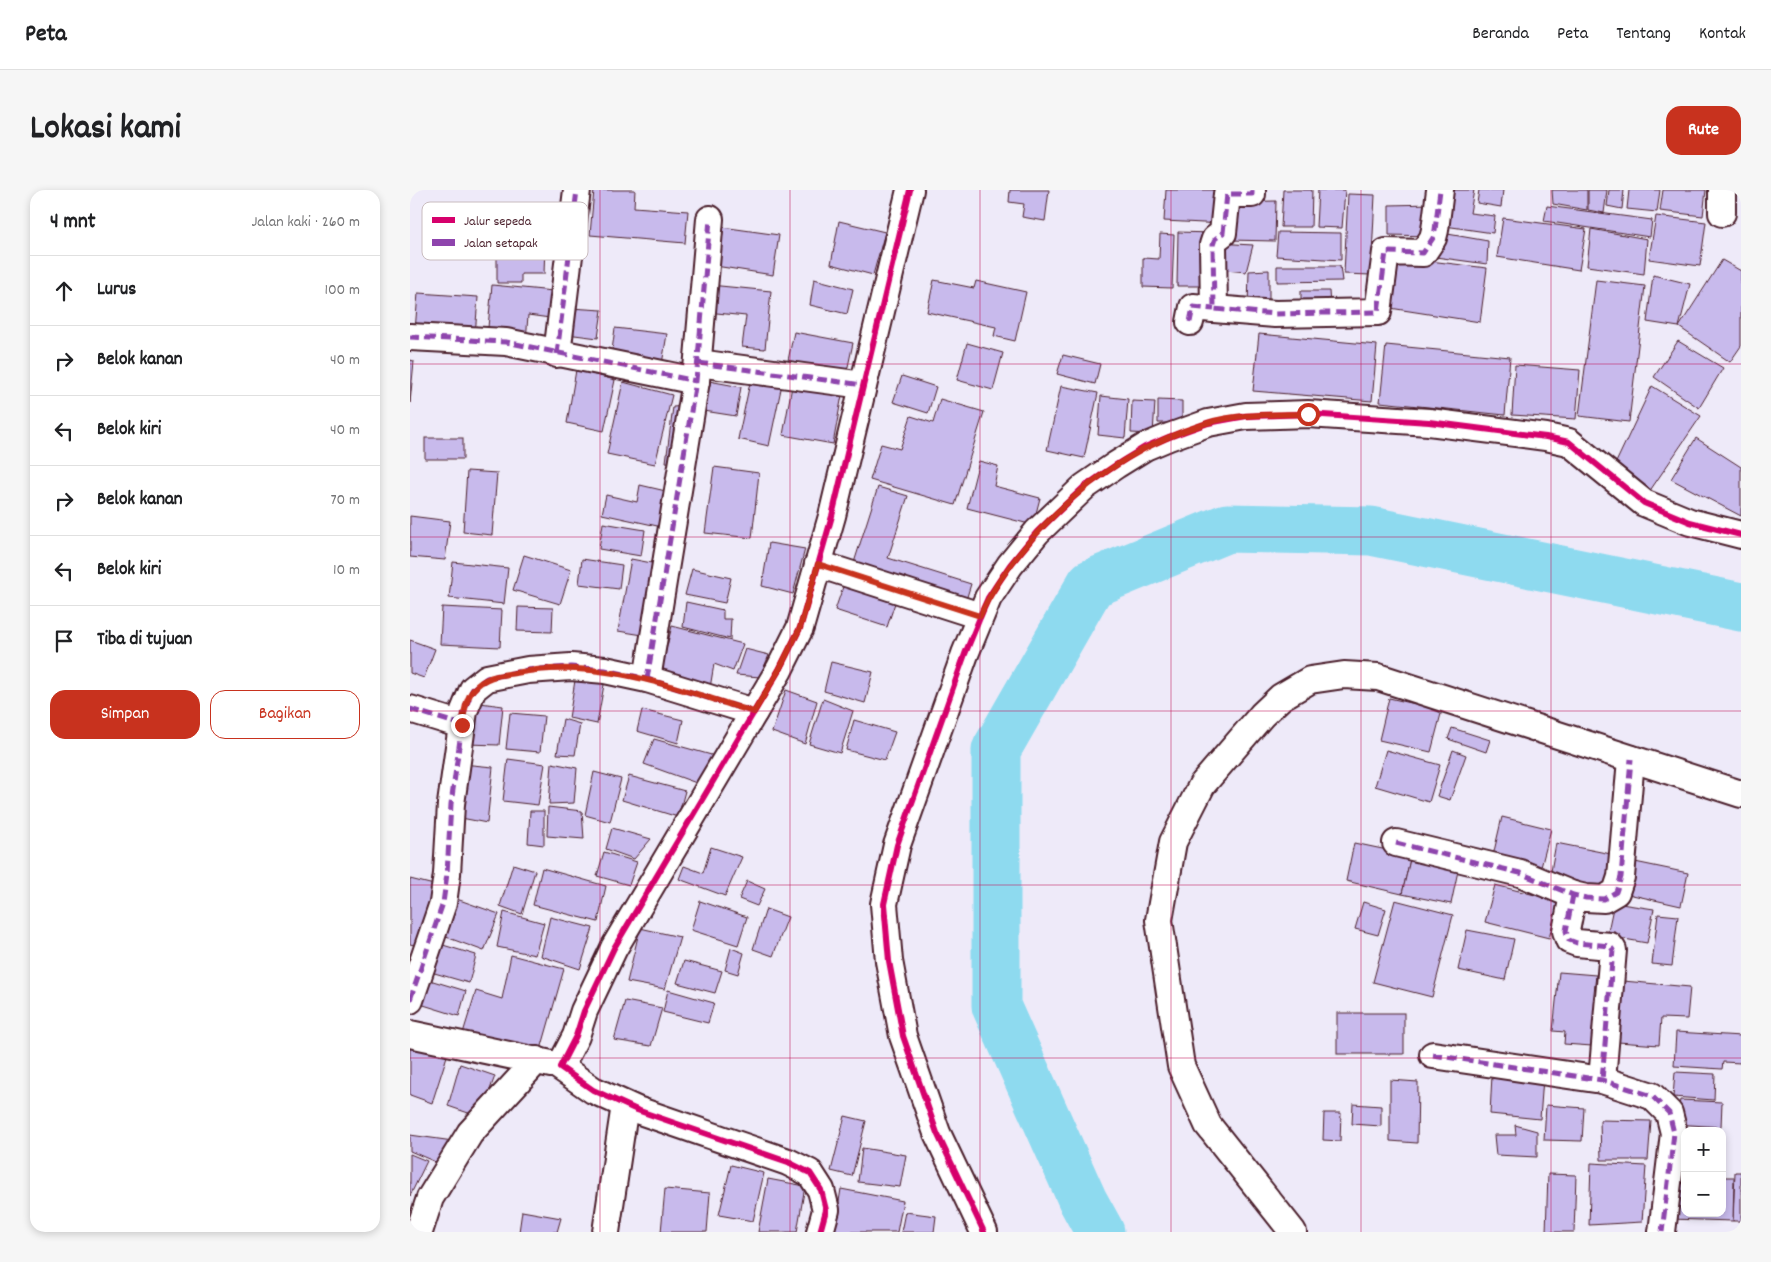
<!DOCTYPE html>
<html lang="id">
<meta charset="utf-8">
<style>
body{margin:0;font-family:Dekko,sans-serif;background:#f6f6f6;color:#202124}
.controls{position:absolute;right:15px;bottom:15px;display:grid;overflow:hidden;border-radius:10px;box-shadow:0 2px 8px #0003}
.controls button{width:45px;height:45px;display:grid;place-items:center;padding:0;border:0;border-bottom:1px solid #e0e0e0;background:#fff;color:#202124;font:25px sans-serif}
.stop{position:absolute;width:15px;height:15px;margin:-11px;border:4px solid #c8321e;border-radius:50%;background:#fff}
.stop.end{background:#c8321e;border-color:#fff;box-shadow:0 1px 5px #0008}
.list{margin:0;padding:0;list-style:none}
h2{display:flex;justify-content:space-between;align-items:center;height:65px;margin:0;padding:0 20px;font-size:21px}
h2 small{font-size:16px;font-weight:400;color:#757577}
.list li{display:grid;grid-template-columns:32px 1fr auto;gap:15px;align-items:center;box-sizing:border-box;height:70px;padding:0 20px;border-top:1px solid #e0e0e0}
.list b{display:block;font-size:19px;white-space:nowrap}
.list em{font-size:16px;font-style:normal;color:#757577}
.actions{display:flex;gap:10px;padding:15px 20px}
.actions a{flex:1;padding:11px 0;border:1px solid #c8321e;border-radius:15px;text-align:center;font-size:18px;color:#c8321e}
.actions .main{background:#c8321e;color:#fff}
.icon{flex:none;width:28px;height:28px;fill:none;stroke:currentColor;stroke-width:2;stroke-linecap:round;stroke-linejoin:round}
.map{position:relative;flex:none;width:1331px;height:1042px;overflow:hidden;border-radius:15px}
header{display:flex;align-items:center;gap:30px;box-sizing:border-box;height:70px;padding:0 25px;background:#fff;border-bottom:1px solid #e0e0e0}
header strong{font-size:24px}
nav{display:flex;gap:28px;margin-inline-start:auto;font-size:18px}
.intro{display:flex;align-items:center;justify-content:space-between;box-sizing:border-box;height:120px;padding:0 30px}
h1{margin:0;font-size:35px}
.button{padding:12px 22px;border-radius:15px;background:#c8321e;color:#fff;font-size:18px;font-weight:700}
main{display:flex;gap:30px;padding:0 30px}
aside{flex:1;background:#fff;border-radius:15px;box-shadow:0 2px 8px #0003}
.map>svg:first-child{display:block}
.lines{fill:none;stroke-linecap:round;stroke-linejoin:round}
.river{stroke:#8edaef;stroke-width:49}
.building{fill:#c8baec;stroke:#4a1f2b}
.minor-casing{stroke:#4a1f2b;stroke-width:30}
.minor{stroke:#fff;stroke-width:26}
.quiet{stroke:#8e44ad;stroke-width:5;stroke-dasharray:10 5;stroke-linecap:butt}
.cycleway-casing{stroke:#fff;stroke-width:9}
.cycleway{stroke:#d6006c;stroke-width:6}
.route{stroke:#c8321e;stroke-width:6}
.grid{fill:none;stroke:#c2185b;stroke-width:1;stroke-opacity:0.55}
.key{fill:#fff;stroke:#c9bcbf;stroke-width:1}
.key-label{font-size:14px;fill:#4a1f2b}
</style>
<header>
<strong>Peta</strong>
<nav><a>Beranda</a><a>Peta</a><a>Tentang</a><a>Kontak</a></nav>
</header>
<div class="intro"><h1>Lokasi kami</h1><a class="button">Rute</a></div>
<main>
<aside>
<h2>4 mnt<small>Jalan kaki · 260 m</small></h2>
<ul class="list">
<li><svg class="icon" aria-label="ahead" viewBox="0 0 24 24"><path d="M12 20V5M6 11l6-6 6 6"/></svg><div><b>Lurus</b></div><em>100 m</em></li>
<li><svg class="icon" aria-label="right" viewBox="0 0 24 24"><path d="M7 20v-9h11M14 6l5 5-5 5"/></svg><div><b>Belok kanan</b></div><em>40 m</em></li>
<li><svg class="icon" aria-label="left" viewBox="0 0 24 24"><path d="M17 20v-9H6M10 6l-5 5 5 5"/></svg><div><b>Belok kiri</b></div><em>40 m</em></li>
<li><svg class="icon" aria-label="right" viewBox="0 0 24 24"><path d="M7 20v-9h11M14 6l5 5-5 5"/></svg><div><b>Belok kanan</b></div><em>70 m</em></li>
<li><svg class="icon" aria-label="left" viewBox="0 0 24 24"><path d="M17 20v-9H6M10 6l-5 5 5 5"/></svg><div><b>Belok kiri</b></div><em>10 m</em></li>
<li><svg class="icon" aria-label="arrive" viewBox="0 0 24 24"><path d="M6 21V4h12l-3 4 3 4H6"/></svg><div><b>Tiba di tujuan</b></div></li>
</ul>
<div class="actions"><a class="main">Simpan</a><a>Bagikan</a></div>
</aside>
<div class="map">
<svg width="1331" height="1042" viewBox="0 0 1331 1042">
<rect width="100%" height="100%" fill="#eeeaf9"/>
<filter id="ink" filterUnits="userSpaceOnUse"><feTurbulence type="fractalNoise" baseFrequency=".02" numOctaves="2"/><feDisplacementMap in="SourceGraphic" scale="10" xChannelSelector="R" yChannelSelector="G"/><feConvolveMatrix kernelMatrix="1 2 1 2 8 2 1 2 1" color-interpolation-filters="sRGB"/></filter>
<g filter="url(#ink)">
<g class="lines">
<polyline class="river" points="690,1042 673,1011 586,816 586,560 681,394 817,338 961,341 1331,417"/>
</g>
<g class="building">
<polygon points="184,0 225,0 224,17 278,21 275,53 180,45"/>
<polygon points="600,0 639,0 635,31 612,27 614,14 599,12"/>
<polygon points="756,0 814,0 813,34 754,31"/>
<polygon points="873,0 902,0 901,37 871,37"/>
<polygon points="908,0 935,0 932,38 906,37"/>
<polygon points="1034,0 1064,0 1060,23 1085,26 1083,43 1028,35"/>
<polygon points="1069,0 1093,0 1091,17 1067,13"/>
<polygon points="1142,0 1177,0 1177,20 1143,14"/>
<polygon points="1178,0 1197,0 1194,23 1178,20"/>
<polygon points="1199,0 1214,0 1212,19 1197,16"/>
<polygon points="1219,0 1250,0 1247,22 1217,19"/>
<polygon points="1253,0 1296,0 1293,26 1250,21"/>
<polygon points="938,4 965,5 961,85 934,84"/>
<polygon points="866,11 865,51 819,50 818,12"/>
<polygon points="1022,14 1022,46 979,45 979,15"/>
<polygon points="1137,16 1242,30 1240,47 1134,31"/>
<polygon points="1246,26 1296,32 1290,76 1239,69"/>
<polygon points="1093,28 1176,39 1169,80 1087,67"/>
<polygon points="429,31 475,42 463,85 421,74"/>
<polygon points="305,36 369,45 363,85 299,75"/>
<polygon points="1181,39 1237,49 1234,84 1177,76"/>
<polygon points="768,42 801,43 799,96 767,96"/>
<polygon points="868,42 931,43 931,70 866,66"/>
<polygon points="1026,42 1078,51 1077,74 1018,66"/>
<polygon points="750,44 764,45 762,98 733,97 733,68 749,69"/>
<polygon points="87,53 135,54 134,84 111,84 111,93 87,93"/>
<polygon points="806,53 843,55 836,82 805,79"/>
<polygon points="987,67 1077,78 1070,132 980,118"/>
<polygon points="1312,70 1331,81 1331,156 1320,172 1269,137"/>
<polygon points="867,76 930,76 932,91 867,92"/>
<polygon points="859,80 859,115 838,117 839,81"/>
<polygon points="1243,85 1280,94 1269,137 1237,132"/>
<polygon points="404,89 443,99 437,124 400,115"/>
<polygon points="524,90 564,98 566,91 616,102 605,151 584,146 586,137 517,122"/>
<polygon points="1186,90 1235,96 1219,232 1169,226"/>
<polygon points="82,95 143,101 140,128 118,125 116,152 77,148"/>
<polygon points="300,95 361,101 355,159 332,157 336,126 297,122"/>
<polygon points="891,101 919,101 920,116 891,117"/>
<polygon points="8,103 68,107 65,146 5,141"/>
<polygon points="160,118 192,120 188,148 157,144"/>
<polygon points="205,138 257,144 252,174 201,168"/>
<polygon points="384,142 443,153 436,186 377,175"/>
<polygon points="849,144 967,155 962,211 843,201"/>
<polygon points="1268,151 1313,178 1289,218 1244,187"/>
<polygon points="557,153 593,163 583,200 547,190"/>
<polygon points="976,155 1100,167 1095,225 970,212"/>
<polygon points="653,165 690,174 685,194 647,184"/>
<polygon points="0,170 4,171 0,213"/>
<polygon points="1105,175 1170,180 1166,229 1102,225"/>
<polygon points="166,180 205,190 194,241 157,233"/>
<polygon points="492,186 526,197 518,223 483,212"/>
<polygon points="341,188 372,194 359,256 328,249"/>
<polygon points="299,191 331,197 326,226 294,221"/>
<polygon points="213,192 262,205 245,274 197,264"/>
<polygon points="382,196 432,205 423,254 373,245"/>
<polygon points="651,196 688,203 674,268 637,260"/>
<polygon points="1242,196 1291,226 1239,302 1202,281"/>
<polygon points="691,206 718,209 715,248 688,245"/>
<polygon points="530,209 574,222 545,315 460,290 471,254 490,259 501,226 523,233"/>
<polygon points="748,210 772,211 772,233 748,233"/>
<polygon points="722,211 745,212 743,244 721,243"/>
<polygon points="277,216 270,274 256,272 263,217"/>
<rect x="15" y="248" width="38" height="21"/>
<polygon points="1286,248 1331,277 1331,326 1261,289"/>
<polygon points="569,271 588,276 584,296 630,308 623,335 557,318"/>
<polygon points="304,277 349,283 342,348 295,343"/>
<polygon points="57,281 87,283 82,345 53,342"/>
<polygon points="230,295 260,302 252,337 192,324 196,305 227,312"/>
<polygon points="468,297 498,306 478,368 561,394 555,413 442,379"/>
<polygon points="0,326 40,331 35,370 0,367"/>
<polygon points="193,333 235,340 231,366 189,359"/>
<polygon points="359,353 395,359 383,404 352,396"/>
<polygon points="114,365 161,380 150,414 103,400"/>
<polygon points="172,369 212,375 209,399 169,394"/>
<polygon points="221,369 252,375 239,446 208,441"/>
<polygon points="43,372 98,378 94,414 39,408"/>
<polygon points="282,379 321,388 315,413 275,405"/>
<polygon points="436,388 487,407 477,437 425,420"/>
<polygon points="276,412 313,420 313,429 321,429 320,449 273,437"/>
<polygon points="32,417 92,420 90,457 30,454"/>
<polygon points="108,417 143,418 142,442 107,441"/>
<polygon points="262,436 333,454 323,481 304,474 299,504 249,488"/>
<polygon points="0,450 25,459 14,488 0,483"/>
<polygon points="335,459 359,465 350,487 326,485"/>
<polygon points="421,472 463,482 455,513 414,501"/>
<polygon points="166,484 195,489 187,534 159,528"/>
<polygon points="376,500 407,511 395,554 362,542"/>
<polygon points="979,508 1032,520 1021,562 969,550"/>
<polygon points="413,509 443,521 430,563 399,554"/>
<polygon points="62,512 93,516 89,555 57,554"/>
<polygon points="232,520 273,530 268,553 227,541"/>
<polygon points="100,523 134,526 130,562 96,559"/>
<polygon points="153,529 170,534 165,565 147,564"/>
<polygon points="444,530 485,542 475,570 436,560"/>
<polygon points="1042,538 1080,550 1076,562 1038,549"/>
<polygon points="244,549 305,566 292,595 234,574"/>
<polygon points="976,560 1030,575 1019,612 965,596"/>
<polygon points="1043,560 1056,565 1040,610 1027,606"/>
<polygon points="98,569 135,574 128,615 93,611"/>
<polygon points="142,573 167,578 164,613 139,614"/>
<polygon points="52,574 83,577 77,633 46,627"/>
<polygon points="184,582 211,589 200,632 175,625"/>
<polygon points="219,586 275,601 268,627 212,610"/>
<polygon points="138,617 172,621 174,649 137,646"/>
<polygon points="120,621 134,621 134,655 118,653"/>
<polygon points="1092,627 1141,639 1130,681 1082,670"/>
<polygon points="202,638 241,649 224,669 196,659"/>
<polygon points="944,653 1001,665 992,704 936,691"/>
<polygon points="1146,653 1201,664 1195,698 1140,687"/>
<polygon points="301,657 332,667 315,706 269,689 274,676 293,683"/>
<polygon points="194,662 227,672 219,695 187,686"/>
<polygon points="1001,665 1049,676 1041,714 992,704"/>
<polygon points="1225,672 1278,683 1271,716 1218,704"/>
<polygon points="103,674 125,681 112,724 90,716"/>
<polygon points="132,678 196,696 188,732 123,715"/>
<polygon points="0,689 28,696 12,757 0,754"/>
<polygon points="337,691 355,699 347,716 329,709"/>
<polygon points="1085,695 1149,711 1139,748 1075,732"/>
<polygon points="41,707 89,724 74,761 28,744"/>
<polygon points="985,710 1043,725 1022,807 963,792"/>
<polygon points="290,711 337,727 328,755 281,740"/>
<polygon points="953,712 976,719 968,745 945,739"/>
<polygon points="1204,713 1244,719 1237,753 1197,746"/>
<polygon points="356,719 378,727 363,766 343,759"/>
<polygon points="94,722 134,733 125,765 87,757"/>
<polygon points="1248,724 1268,726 1262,776 1242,774"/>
<polygon points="140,727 183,738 170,779 131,766"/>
<polygon points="230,738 270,747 255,799 217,792"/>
<polygon points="1057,740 1104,749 1095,790 1048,780"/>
<polygon points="23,752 66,765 59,793 14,780"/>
<polygon points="321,758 334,763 328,784 315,780"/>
<polygon points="101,765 154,779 130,863 53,843 66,801 92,809"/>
<polygon points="274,771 312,781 305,803 267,793"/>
<polygon points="1149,782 1186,785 1183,812 1195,814 1182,856 1154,854 1155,842 1143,841"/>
<polygon points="13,788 56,801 49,826 7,813"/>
<polygon points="1213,791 1280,797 1277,829 1251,828 1249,855 1208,852"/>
<polygon points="258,800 304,813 298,833 253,822"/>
<polygon points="215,811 252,818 241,856 204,850"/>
<rect x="927" y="823" width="67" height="41"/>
<polygon points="1266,842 1331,846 1331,873 1313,872 1312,879 1264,876"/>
<polygon points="0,854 37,866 22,913 0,905"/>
<polygon points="50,874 85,886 70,927 38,916"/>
<polygon points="1265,882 1305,884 1304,910 1263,907"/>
<polygon points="1082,885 1133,888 1130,929 1080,924"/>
<polygon points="980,890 1008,892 1007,953 980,951"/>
<polygon points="1270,910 1312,912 1311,937 1266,934"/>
<polygon points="943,914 971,916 971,936 942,934"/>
<polygon points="1136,915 1174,918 1172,951 1134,950"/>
<polygon points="914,923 931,923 930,951 913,950"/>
<polygon points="435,926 456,931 442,986 421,981"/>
<polygon points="1190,930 1241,931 1238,970 1191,970"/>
<polygon points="1105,935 1127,941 1127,967 1086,965 1084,945 1106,945"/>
<polygon points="0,945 43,951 28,973 0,961"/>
<polygon points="452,958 496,965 490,997 448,992"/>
<polygon points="0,964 17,971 0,1006"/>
<polygon points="1181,973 1236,976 1232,1032 1179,1035"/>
<polygon points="321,975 354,983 343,1031 309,1025"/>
<polygon points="1325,982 1331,982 1331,1031 1323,1031"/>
<polygon points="1138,984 1166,985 1164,1042 1136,1042"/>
<polygon points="1263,985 1275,986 1275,1023 1312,1023 1312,987 1324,987 1323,1031 1260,1029"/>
<polygon points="358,989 395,996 387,1042 348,1042"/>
<polygon points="255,999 300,1003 297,1042 251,1042"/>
<polygon points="431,999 493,1011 487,1042 424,1042"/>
<polygon points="112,1021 151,1028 147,1042 109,1042"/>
<polygon points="495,1022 526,1026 524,1042 491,1042"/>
</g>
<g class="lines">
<g class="minor-casing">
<g id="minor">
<polyline points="842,0 842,4 817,4 813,43 805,49 803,55 804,119 865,124 968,122 976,62 1013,63 1023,48 1025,40 1030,0"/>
<polyline points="1312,23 1312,0"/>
<polyline points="780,132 783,117 804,119"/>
<polyline points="0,147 96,152 286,191"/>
<polyline points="147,164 167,0"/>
<polyline points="288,173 453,195"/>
<polyline points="408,374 570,426"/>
<polyline points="237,489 286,191 300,29"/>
<polyline points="0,519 52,535"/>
<polyline points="986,653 1110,683 1163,705 1176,708 1194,709 1206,702 1211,687 1221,569"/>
<polyline points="1163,705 1156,741 1159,750 1167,753 1200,756 1203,760 1192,890"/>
<polyline points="0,810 33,713 37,684 41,614 54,521 63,499 77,488 118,480 161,477 195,480 237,489 344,522"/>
<polyline points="0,844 141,874"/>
<polyline points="1023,865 1192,890 1242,906 1259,923 1264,943 1252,1042"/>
<polyline points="9,1042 20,1008 60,943 127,870"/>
<polyline points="196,1042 215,915"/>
<polyline points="410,1042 416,1020 411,1000 400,983 378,972 227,920 183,900 150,877 166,846 174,821 204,758 369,480 390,438 422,326 500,0"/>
<polyline points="574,1042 527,943 493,846 479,771 474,714 487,655 555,464 578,408 600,375 627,342 674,297 706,275 735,257 759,247 798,233 836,226 898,224 1019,232 1136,247 1159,252 1234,313 1280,332 1331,345"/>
<polyline points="883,1042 798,935 771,876 749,730 763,652 792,595 852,525 871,507 900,490 934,485 968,487 1331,604"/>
</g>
</g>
<use href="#minor" class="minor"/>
<g class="quiet">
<polyline points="842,0 842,4 817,4 813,43 805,49 803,55 804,119 865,124 968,122 976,62 1013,63 1023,48 1025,40 1030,0"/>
<polyline points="780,132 783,117 804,119"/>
<polyline points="0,147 96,152 286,191"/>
<polyline points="147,164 167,0"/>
<polyline points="288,173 453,195"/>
<polyline points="237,489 286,191 300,29"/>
<polyline points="0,519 52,535"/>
<polyline points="986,653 1110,683 1163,705 1176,708 1194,709 1206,702 1211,687 1221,569"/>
<polyline points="1163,705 1156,741 1159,750 1167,753 1200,756 1203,760 1192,890"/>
<polyline points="0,810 33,713 37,684 41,614 54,521 63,499 77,488 118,480 161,477 195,480 237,489 344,522"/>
<polyline points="1023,865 1192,890 1242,906 1259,923 1264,943 1252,1042"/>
</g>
<g class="cycleway-casing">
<g id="cycleway">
<polyline points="410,1042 416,1020 411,1000 400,983 378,972 227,920 183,900 150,877 166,846 174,821 204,758 369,480 390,438 422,326 500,0"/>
<polyline points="574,1042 527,943 493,846 479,771 474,714 487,655 555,464 578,408 600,375 627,342 674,297 706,275 735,257 759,247 798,233 836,226 898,224 1019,232 1136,247 1159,252 1234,313 1280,332 1331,345"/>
</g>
</g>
<use href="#cycleway" class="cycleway"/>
</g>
</g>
<g class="lines" filter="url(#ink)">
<path class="route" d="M52 535C54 524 56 507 64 499 75 486 90 485 105 483 190 467 265 498 344 522L369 480 390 438 408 374 570 426C580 403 594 383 610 363 659 302 722 256 797 233 829 223 865 225 898 224"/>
</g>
<path class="grid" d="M190 0V1042M380 0V1042M570 0V1042M761 0V1042M951 0V1042M1141 0V1042M0 174H1331M0 347H1331M0 521H1331M0 695H1331M0 868H1331"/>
<rect x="12" y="12" width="166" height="58" rx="8" class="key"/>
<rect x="22" y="27" width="23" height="6" fill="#d6006c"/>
<rect x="22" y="49" width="23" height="7" fill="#8e44ad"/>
<g class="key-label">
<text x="54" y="35">Jalur sepeda</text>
<text x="54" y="57">Jalan setapak</text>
</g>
</svg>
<div class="controls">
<button>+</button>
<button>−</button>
</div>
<div class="stop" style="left:898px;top:224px"></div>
<div class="stop end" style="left:52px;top:535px"></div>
</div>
</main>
